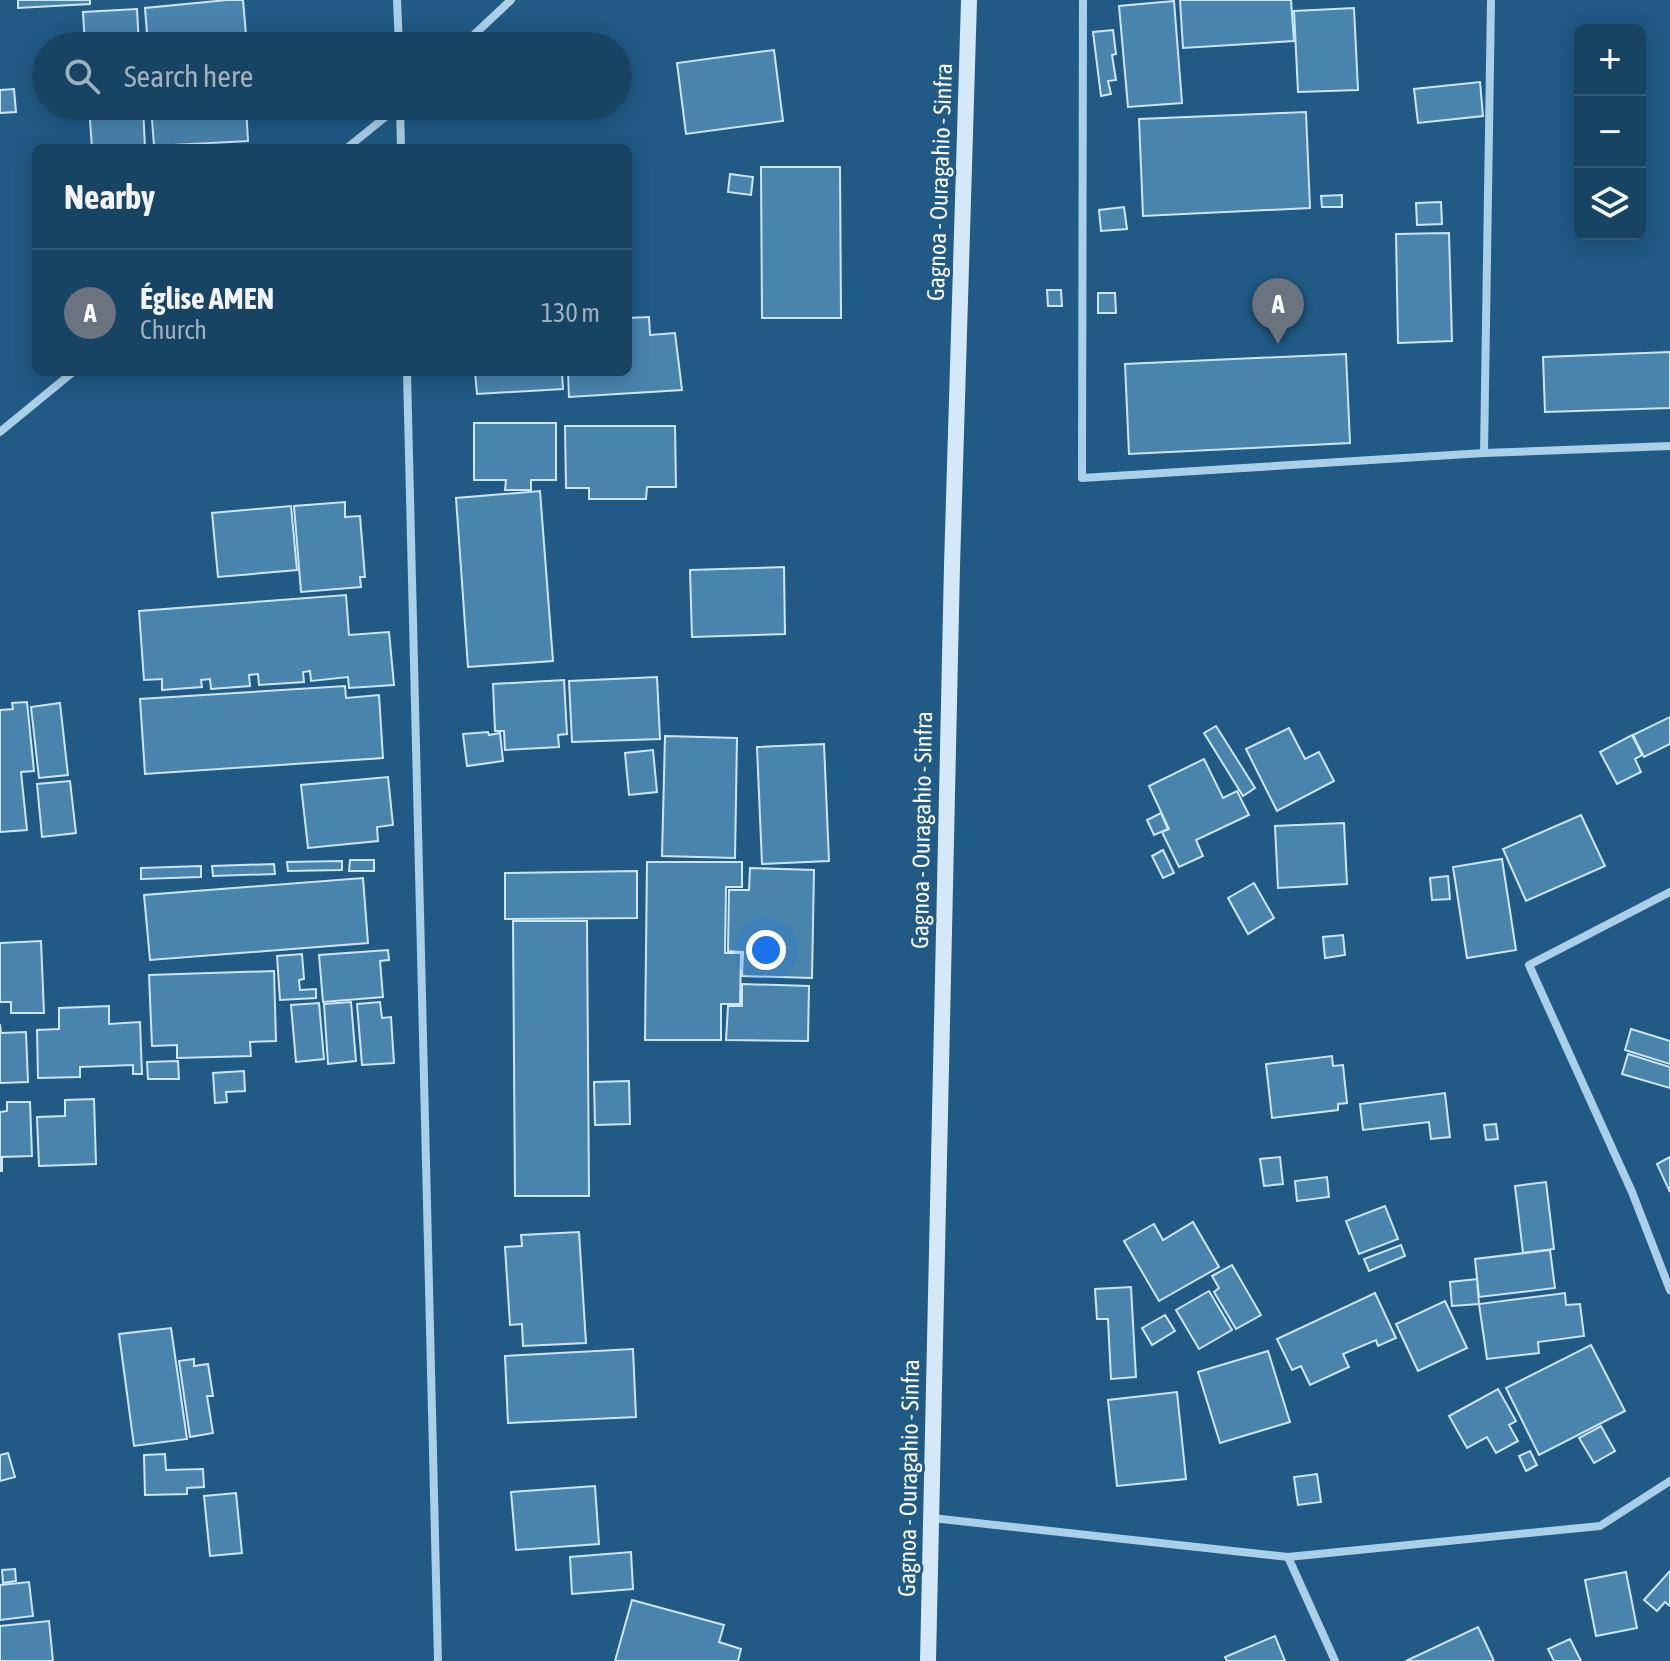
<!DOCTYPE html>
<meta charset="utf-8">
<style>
body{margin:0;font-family:"Asap Condensed",sans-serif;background:#254e6d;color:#f1f3f6}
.controls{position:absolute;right:24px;top:24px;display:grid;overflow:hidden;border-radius:12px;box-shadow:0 4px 20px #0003}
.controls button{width:72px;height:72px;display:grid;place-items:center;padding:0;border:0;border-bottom:2px solid #365c78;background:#184464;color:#f1f3f6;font:40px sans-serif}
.you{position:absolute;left:766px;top:950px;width:28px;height:28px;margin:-20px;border:6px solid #fff;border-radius:50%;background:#1a73e8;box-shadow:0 0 0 12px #1a73e833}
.badge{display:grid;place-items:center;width:52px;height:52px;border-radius:50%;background:#d6ab8b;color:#fff;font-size:26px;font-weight:700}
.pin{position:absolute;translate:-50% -66px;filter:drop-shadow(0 2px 4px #0008)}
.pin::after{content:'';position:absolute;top:42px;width:28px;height:24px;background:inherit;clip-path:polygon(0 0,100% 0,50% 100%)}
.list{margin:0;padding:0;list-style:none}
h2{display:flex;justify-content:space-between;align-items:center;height:104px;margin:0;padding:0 32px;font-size:34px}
h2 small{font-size:26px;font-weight:400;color:#9fb0bf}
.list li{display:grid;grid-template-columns:52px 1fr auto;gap:24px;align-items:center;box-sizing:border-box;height:128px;padding:0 32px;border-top:2px solid #365c78}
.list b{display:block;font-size:30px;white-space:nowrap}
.list p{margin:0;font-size:26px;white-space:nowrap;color:#9fb0bf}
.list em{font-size:26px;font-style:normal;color:#9fb0bf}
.icon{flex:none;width:44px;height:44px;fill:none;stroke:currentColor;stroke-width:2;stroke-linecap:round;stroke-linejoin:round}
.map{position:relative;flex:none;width:1670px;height:1661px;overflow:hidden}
.search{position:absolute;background:#184464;box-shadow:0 4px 20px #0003;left:32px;top:32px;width:600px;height:88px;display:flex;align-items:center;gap:20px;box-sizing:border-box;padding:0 28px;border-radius:44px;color:#9fb0bf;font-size:30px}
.panel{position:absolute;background:#184464;box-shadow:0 4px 20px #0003;left:32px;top:144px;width:600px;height:232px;border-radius:12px}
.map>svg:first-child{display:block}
.building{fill:#4984ad;stroke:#cde6f7;stroke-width:2}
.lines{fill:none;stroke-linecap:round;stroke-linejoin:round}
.minor{stroke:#a9cfe9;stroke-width:8}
.secondary{stroke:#d4e8f7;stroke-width:16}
.labels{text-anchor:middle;stroke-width:6;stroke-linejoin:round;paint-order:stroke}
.street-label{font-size:24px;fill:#fff;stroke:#205a85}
</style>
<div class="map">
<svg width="1670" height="1661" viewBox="0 0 1670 1661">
<rect width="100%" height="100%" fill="#205a85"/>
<g class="building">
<polygon points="18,0 90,0 90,4 18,8"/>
<polygon points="227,0 243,0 247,46 148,46 145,8"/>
<polygon points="1180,0 1291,0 1294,41 1183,48"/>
<polygon points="1174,1 1182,103 1128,107 1119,6"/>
<polygon points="1354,8 1358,90 1298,92 1294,11"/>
<polygon points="137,9 139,46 85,46 83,12"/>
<polygon points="1113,30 1116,54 1112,55 1116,80 1108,81 1111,94 1101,96 1093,32"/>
<polygon points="774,50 783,121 686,134 677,63"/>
<polygon points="1480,82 1483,116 1418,123 1414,89"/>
<polygon points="14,89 16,112 0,113 0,90"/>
<polygon points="89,106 143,106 145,148 92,148"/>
<polygon points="151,106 246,106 248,141 154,146"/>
<polygon points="1306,112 1310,208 1143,216 1139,119"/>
<polygon points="761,167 840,167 841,318 762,318"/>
<polygon points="730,174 753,177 751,195 728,192"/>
<polygon points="1342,195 1342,207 1322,207 1321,196"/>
<polygon points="1441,202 1442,224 1417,225 1416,203"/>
<polygon points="1124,207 1127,229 1101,231 1099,210"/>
<polygon points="1449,233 1452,341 1398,343 1396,234"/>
<polygon points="1047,290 1061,290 1062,306 1048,306"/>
<polygon points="1098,293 1115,293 1116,313 1098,313"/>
<polygon points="649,317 650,335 675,333 682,390 569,397 568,372 628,372 628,318"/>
<polygon points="1670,352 1670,408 1545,412 1543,357"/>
<polygon points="1346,354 1350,443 1129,454 1125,364"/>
<polygon points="475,372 562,372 563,389 477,394"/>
<polygon points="474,423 556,423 556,480 531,480 531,490 505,490 506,480 474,480"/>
<polygon points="565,426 675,426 676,487 647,487 646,499 589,499 589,488 566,488"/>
<polygon points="540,491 553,661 468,667 456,498"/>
<polygon points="345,502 345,517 360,516 365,577 360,577 361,587 301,592 294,506"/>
<polygon points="291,506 297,570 218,577 212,513"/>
<polygon points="784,567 785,634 692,637 690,570"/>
<polygon points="346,595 349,635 389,632 394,685 349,688 348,677 311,681 310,671 303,672 304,682 259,685 258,674 249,675 250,686 211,689 210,679 201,680 202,687 162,690 162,679 144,680 139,611"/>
<polygon points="657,677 660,739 572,742 569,681"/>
<polygon points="564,680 567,734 558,735 559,747 505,750 504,731 495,731 493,684"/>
<polygon points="345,686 346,698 379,695 383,758 145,774 140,699"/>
<polygon points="27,702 34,771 21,772 27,830 0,832 0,710 13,709 12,703"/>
<polygon points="60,703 68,775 39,778 31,707"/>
<polygon points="1670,717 1670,744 1644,757 1633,735"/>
<polygon points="1216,726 1255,788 1243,796 1204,733"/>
<polygon points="1289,728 1305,759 1319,752 1334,781 1277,811 1246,749"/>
<polygon points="488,732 489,735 500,733 503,761 467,766 463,734"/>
<polygon points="1632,735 1642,755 1635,759 1641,772 1617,784 1600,752"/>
<polygon points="665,736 737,738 735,858 662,856"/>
<polygon points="824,744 829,861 762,864 757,747"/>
<polygon points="653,750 657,792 629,795 625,753"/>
<polygon points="1204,759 1223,798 1237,791 1249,815 1196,840 1203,856 1179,867 1162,832 1169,829 1149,786"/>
<polygon points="388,777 393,825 377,827 378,841 308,848 301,785"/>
<polygon points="70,781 76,833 42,837 37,784"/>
<polygon points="1161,813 1168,829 1154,835 1147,820"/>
<polygon points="1581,815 1605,866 1526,901 1503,849"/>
<polygon points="1344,823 1347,884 1278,888 1275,826"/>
<polygon points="1163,850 1174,873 1163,878 1152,856"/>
<polygon points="1502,859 1516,950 1467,958 1453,867"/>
<polygon points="350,860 374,860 374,871 349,871"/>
<polygon points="342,861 342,870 288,871 287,862"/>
<polygon points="647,862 742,862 742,887 726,887 725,953 741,953 740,1004 721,1004 721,1040 645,1040"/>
<polygon points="274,864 275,874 213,876 212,866"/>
<polygon points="201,866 201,877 141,879 141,868"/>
<polygon points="750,868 814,870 812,978 742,976 743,952 728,951 729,890 749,890"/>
<polygon points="637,871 637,918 505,919 505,873"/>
<polygon points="1448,876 1450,899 1432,900 1430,878"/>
<polygon points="363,878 368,943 150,960 144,895"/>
<polygon points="1254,883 1274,918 1248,934 1228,898"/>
<polygon points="513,921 587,921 589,1196 515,1196"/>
<polygon points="1343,935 1345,955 1325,958 1323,937"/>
<polygon points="41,941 44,1013 11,1013 11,1002 0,1002 0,943"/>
<polygon points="388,950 389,960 380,961 383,997 323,1002 319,955"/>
<polygon points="302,954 304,979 299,980 300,990 316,989 316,998 280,1000 277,956"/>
<polygon points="274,971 276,1041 250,1042 251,1056 177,1058 177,1045 152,1046 149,975"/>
<polygon points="742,984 809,986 808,1041 726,1040 728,1006 742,1006"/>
<polygon points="351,1002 356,1061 328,1064 324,1004"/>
<polygon points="380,1002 382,1018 391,1017 394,1063 362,1065 357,1004"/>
<polygon points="319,1003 324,1059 296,1062 291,1005"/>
<polygon points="109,1006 109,1024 140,1022 142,1074 133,1074 133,1065 80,1067 80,1077 38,1078 37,1030 59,1029 59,1008"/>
<polygon points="0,1024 1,1033 26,1032 28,1082 0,1083"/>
<polygon points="1631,1029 1670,1041 1670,1064 1625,1050"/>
<polygon points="1628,1054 1670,1067 1670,1088 1622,1074"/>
<polygon points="1332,1056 1333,1066 1343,1065 1347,1103 1338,1104 1338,1110 1272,1118 1266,1064"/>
<polygon points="178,1061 179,1079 148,1079 147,1062"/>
<polygon points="244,1071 245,1091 226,1092 227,1102 215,1103 213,1073"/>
<polygon points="629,1081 630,1124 595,1125 594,1082"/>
<polygon points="1445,1093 1450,1137 1431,1139 1429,1122 1363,1130 1360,1104"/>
<polygon points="94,1099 96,1164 39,1166 37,1117 65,1116 65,1100"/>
<polygon points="7,1102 30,1102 32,1156 2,1157 2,1171 0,1171 0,1112 7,1111"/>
<polygon points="1496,1124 1498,1139 1486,1140 1484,1125"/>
<polygon points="1280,1157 1283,1184 1264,1186 1260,1159"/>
<polygon points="1670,1157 1670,1192 1657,1164"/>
<polygon points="1327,1177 1329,1197 1297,1201 1295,1181"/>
<polygon points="1546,1182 1554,1249 1523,1253 1515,1186"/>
<polygon points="1385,1206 1398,1239 1359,1254 1346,1221"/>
<polygon points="1193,1222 1219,1267 1159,1301 1124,1241 1154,1224 1163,1240"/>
<polygon points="579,1232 586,1343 523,1346 522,1324 510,1325 505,1247 522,1246 521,1235"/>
<polygon points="1401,1245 1405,1256 1369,1271 1364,1259"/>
<polygon points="1550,1250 1555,1288 1479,1297 1475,1259"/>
<polygon points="1232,1265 1261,1315 1236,1329 1214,1292 1219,1288 1212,1276"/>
<polygon points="1477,1279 1479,1304 1452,1306 1450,1282"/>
<polygon points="1131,1287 1136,1377 1111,1379 1108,1319 1097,1319 1095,1289"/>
<polygon points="1209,1291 1232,1330 1199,1349 1176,1310"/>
<polygon points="1375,1293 1396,1338 1378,1346 1376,1340 1343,1354 1349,1367 1310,1385 1301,1366 1292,1370 1277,1339"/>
<polygon points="1565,1293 1566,1305 1580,1304 1584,1336 1538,1342 1539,1353 1487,1359 1479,1304"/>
<polygon points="1445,1301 1467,1348 1418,1371 1396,1324"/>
<polygon points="1165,1315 1175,1331 1152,1345 1142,1328"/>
<polygon points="171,1328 187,1439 134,1446 119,1334"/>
<polygon points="1591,1345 1625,1411 1539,1455 1506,1388"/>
<polygon points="633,1349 636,1417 508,1423 505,1356"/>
<polygon points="1268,1351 1290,1422 1220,1443 1198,1372"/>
<polygon points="194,1359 194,1366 208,1364 213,1396 207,1396 213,1433 190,1437 179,1361"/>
<polygon points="1498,1389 1516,1421 1509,1425 1518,1441 1496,1453 1487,1437 1467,1448 1449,1416"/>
<polygon points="1177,1392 1186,1479 1117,1486 1108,1400"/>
<polygon points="1601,1426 1615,1451 1594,1463 1579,1438"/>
<polygon points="1530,1451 1537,1465 1526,1471 1519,1456"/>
<polygon points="8,1453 15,1477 0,1481 0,1455"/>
<polygon points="165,1454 166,1470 203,1469 204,1487 187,1488 187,1494 145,1495 144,1455"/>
<polygon points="1317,1474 1321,1502 1298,1505 1294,1477"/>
<polygon points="595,1486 599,1544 516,1550 511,1492"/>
<polygon points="236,1493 242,1553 210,1556 204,1496"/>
<polygon points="631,1552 633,1589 572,1594 570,1557"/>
<polygon points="15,1569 16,1581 3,1583 2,1570"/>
<polygon points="1670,1571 1670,1606 1665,1602 1657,1611 1644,1600"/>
<polygon points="1626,1572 1637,1628 1596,1636 1585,1580"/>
<polygon points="29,1582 33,1616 0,1620 0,1585"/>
<polygon points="632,1600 724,1625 719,1642 741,1649 738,1661 615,1661"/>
<polygon points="49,1621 53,1661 0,1661 0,1626"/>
<polygon points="1478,1627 1494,1661 1406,1661"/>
<polygon points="1275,1636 1285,1661 1227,1661 1225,1657"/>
<polygon points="1570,1639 1581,1661 1554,1661 1548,1649"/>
</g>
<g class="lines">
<g class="minor">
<polyline points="397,0 399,46"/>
<polyline points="1083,0 1082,478 1484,453"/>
<polyline points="1491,0 1484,453 1670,446"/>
<polyline points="462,46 511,0"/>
<polyline points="400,106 401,148"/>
<polyline points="347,148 399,106"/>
<polyline points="407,372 438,1661"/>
<polyline points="0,432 73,372"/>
<polyline points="1670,892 1529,965 1632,1192 1670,1290"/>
<polyline points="932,1518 1288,1557 1600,1526 1670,1481"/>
<polyline points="1288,1557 1335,1661"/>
</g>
<polyline class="secondary" points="928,1661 952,566 969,0"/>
</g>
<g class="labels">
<g class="street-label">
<text transform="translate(940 182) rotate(-88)" y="8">Gagnoa - Ouragahio - Sinfra</text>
<text transform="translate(922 830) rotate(-89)" y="8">Gagnoa - Ouragahio - Sinfra</text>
<text transform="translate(909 1478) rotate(-89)" y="8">Gagnoa - Ouragahio - Sinfra</text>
</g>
</g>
</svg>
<div class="controls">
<button>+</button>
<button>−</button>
<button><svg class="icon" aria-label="layers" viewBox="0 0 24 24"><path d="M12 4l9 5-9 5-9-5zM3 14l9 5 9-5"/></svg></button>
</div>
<div class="you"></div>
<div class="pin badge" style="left:1278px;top:344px;background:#6b7280">A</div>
<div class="search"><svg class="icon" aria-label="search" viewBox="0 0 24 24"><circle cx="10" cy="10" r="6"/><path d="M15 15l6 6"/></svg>Search here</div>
<section class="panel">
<h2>Nearby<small></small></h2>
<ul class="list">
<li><span class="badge" style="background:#6b7280">A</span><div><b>Église AMEN</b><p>Church</p></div><em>130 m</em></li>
</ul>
</section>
</div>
